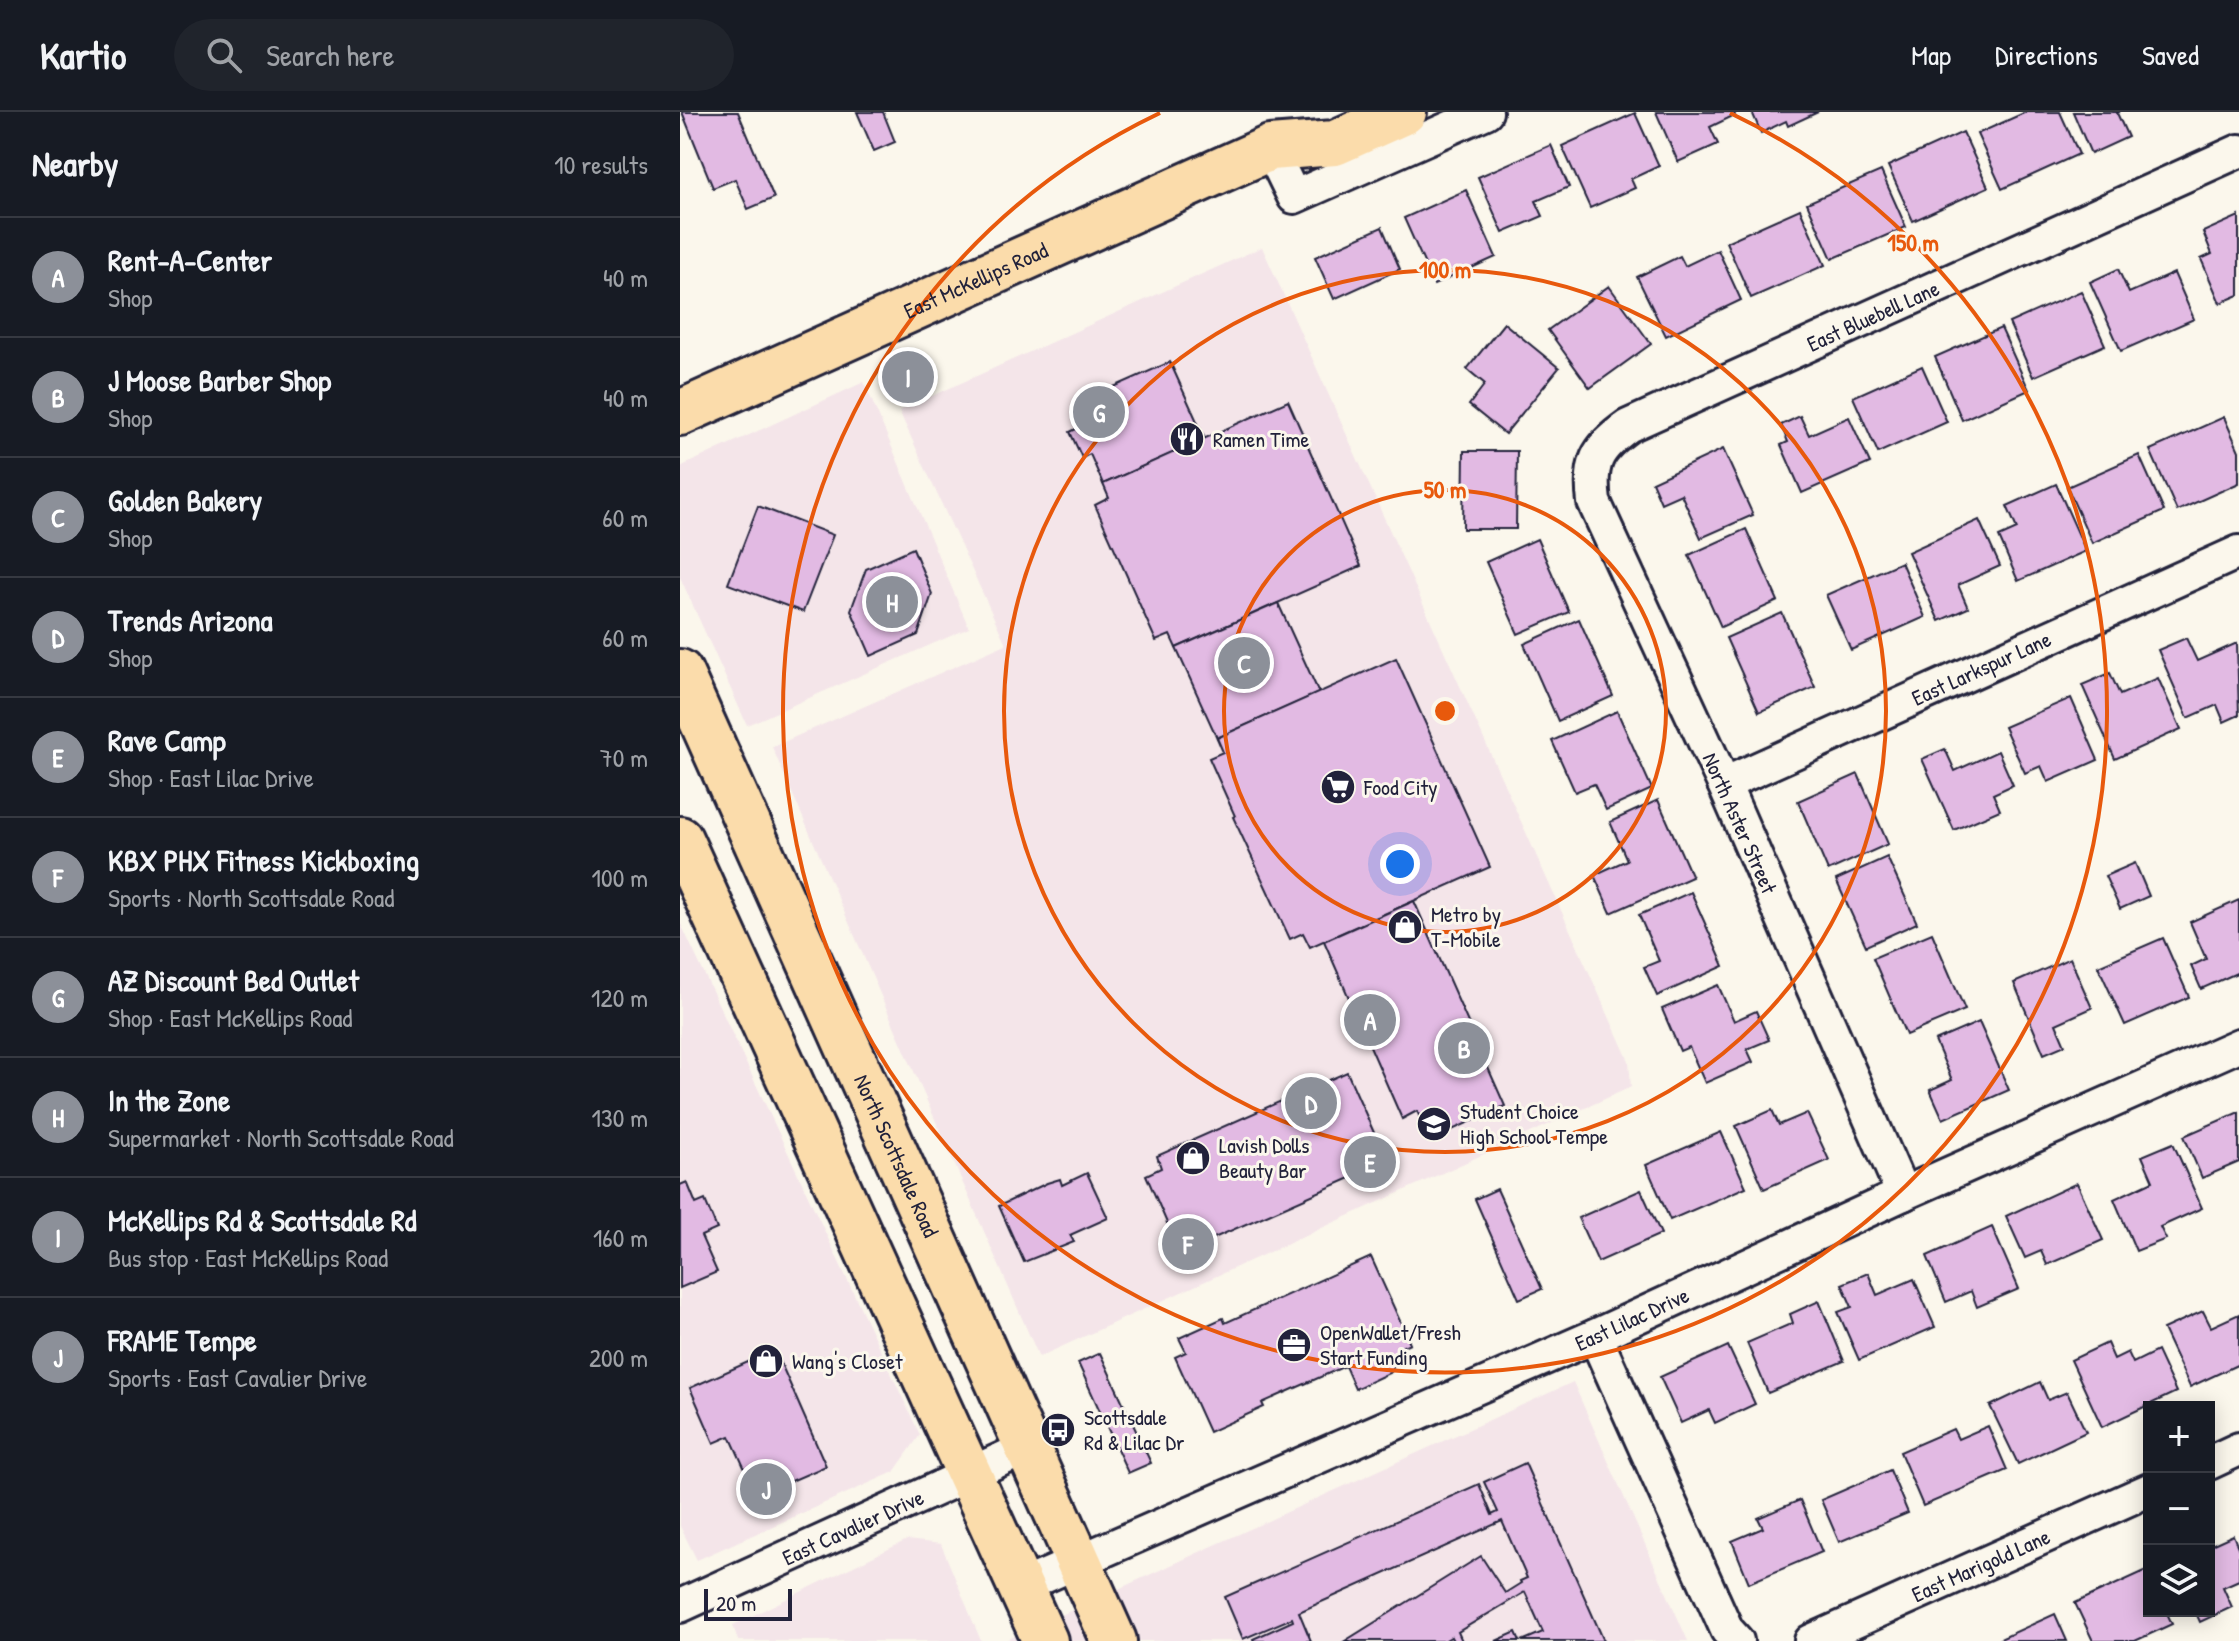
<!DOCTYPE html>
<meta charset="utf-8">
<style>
body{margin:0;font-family:"Patrick Hand",sans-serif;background:#20242c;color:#f1f3f6}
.controls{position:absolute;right:24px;bottom:24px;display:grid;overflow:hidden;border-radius:0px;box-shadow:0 4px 20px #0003}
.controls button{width:72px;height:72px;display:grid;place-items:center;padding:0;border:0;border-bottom:2px solid #363941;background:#171b24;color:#f1f3f6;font:40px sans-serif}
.scale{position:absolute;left:24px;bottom:20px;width:88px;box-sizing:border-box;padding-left:8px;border:4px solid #22223b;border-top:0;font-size:22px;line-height:28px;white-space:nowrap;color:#22223b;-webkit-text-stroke:6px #fbf7ec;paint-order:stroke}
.you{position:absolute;left:720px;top:752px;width:28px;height:28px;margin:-20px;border:6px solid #fff;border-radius:50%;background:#1a73e8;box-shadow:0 0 0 12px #1a73e833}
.badge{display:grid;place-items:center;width:52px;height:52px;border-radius:50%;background:#8c9099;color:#fff;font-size:26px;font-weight:700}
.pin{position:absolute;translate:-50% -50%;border:4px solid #fff;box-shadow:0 2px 8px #0006}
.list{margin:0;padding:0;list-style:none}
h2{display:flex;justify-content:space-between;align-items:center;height:104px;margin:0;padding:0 32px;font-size:34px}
h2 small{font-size:26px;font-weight:400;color:#9ea1a6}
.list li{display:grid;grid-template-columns:52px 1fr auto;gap:24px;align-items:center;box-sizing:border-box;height:120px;padding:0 32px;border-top:2px solid #363941}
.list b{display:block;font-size:30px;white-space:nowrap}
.list p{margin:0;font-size:26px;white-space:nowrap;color:#9ea1a6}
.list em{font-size:26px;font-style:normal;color:#9ea1a6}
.icon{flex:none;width:44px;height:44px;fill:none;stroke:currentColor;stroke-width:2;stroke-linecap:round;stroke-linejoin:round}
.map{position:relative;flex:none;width:1559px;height:1529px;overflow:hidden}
header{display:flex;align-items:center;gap:48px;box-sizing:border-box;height:112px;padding:0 40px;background:#171b24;border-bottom:2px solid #363941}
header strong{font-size:38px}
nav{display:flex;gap:44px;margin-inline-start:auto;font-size:28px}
.search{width:560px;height:72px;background:#20242c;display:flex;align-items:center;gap:20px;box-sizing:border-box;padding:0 28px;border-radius:44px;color:#9ea1a6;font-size:30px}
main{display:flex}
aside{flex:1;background:#171b24}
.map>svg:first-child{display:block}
.built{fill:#f4e5e9}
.building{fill:#e2bae3;stroke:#22223b;stroke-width:2}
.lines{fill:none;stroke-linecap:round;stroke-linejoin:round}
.street-casing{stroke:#22223b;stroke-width:38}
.primary-casing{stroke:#22223b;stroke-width:50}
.street{stroke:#fbf7ec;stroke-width:32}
.primary{stroke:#fbdcab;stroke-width:44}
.ring{fill:none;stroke:#e8590c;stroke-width:4}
.labels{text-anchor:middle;stroke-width:6;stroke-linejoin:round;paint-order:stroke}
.street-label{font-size:22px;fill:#22223b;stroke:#fbf7ec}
.poi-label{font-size:22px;fill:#22223b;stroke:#fbf7ec;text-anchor:start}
.centre{fill:#e8590c;stroke:#fbf7ec;stroke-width:4}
.ring-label{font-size:24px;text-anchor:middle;font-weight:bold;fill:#e8590c;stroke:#fbf7ec;stroke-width:6;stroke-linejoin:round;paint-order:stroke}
</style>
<header>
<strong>Kartio</strong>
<div class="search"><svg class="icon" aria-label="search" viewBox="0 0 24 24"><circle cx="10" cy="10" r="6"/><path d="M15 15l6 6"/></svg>Search here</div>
<nav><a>Map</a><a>Directions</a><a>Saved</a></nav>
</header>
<main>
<aside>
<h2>Nearby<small>10 results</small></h2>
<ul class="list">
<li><span class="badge">A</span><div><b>Rent-A-Center</b><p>Shop</p></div><em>40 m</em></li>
<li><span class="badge">B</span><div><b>J Moose Barber Shop</b><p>Shop</p></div><em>40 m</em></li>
<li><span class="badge">C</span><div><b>Golden Bakery</b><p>Shop</p></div><em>60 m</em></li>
<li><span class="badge">D</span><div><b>Trends Arizona</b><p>Shop</p></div><em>60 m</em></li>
<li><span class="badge">E</span><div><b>Rave Camp</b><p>Shop · East Lilac Drive</p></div><em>70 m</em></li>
<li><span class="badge">F</span><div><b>KBX PHX Fitness Kickboxing</b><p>Sports · North Scottsdale Road</p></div><em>100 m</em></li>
<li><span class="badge">G</span><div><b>AZ Discount Bed Outlet</b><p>Shop · East McKellips Road</p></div><em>120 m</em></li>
<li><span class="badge">H</span><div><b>In the Zone</b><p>Supermarket · North Scottsdale Road</p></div><em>130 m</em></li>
<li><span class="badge">I</span><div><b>McKellips Rd &amp; Scottsdale Rd</b><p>Bus stop · East McKellips Road</p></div><em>160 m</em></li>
<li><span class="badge">J</span><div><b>FRAME Tempe</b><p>Sports · East Cavalier Drive</p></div><em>200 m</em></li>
</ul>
</aside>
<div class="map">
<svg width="1559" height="1529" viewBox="0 0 1559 1529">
<rect width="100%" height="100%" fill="#fbf7ec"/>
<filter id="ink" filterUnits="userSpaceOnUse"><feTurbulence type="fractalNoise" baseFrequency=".0125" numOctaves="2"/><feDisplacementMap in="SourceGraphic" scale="16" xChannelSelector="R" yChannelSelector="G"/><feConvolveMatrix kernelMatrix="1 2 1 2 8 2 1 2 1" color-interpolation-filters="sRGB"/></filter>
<g filter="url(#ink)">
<g class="built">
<polygon points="582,135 949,949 951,975 359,1245 92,635 326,532 219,299"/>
<polygon points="184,270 289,516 67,613 0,465 0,355"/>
<polygon points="0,810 240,1323 214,1360 17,1448 0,1414"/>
<polygon points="893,1270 1008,1529 324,1529"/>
<polygon points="227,1428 261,1432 301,1529 58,1529 53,1513"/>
</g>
<g class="building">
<polygon points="2,0 58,0 94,86 68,97 55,67 33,76"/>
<polygon points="177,0 203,0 215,30 194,39"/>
<polygon points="976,0 1054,0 1055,3 1030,15 1038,32 998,50"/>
<polygon points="1072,0 1138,0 1108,14 1106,9 1081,21"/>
<polygon points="1346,0 1380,0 1399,42 1322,77 1297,22"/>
<polygon points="1393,0 1440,0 1437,1 1448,25 1411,42"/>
<polygon points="955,1 979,54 951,67 955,76 910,96 882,34"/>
<polygon points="1283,20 1308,75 1233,109 1208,54"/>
<polygon points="871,33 889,75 856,89 863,104 823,121 798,65"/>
<polygon points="1201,59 1226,115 1152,147 1127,91"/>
<polygon points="786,78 816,145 754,173 724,106"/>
<polygon points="1120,97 1145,153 1071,186 1046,130"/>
<polygon points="1559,104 1559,183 1540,191 1521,147 1532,142 1523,120"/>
<polygon points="702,115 720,157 654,187 635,145"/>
<polygon points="1038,138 1061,188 986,224 957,165 1000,144 1005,154"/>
<polygon points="1438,157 1449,181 1494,161 1514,207 1441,239 1410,170"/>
<polygon points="929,174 971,232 910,276 868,218"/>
<polygon points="1401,179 1425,233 1353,265 1329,211"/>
<polygon points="824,211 879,256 825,322 789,293 805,272 787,257"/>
<polygon points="1321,216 1349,278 1282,308 1255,245"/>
<polygon points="490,250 525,327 423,372 410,342 402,346 390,320 398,316 396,312 410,306 402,289"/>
<polygon points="1242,254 1267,310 1198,341 1173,285"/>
<polygon points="235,256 239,268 217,276 212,264"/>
<polygon points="608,289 681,454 496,536 490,523 476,529 415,393 429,386 423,372"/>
<polygon points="1120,304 1129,323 1169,305 1190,351 1122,381 1101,333 1108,330 1101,313"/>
<polygon points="1544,305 1559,339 1559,371 1497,399 1470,338"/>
<polygon points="1043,337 1073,403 1021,426 1001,382 981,391 972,370"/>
<polygon points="784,339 837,339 836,417 783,417"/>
<polygon points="1459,343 1484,399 1412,431 1387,375"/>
<polygon points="1376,372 1406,439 1338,469 1319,425 1337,417 1327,394"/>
<polygon points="78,394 153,423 123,500 48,472"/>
<polygon points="1299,408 1320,454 1278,473 1288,496 1259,509 1228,440"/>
<polygon points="1066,417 1098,489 1041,515 1009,443"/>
<polygon points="857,427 889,500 838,522 806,450"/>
<polygon points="233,436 252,482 238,523 191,544 171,498 186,457"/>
<polygon points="1221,450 1245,505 1171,538 1146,483"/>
<polygon points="598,491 639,581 537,626 496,536"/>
<polygon points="1102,501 1135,575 1079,600 1046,526"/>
<polygon points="899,507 933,584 878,609 844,532"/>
<polygon points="1506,526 1517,549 1557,531 1559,603 1544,610 1537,593 1508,606 1478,538"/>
<polygon points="716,546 810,755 630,835 623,821 610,827 553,705 555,704 529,646 543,640 537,626"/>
<polygon points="1430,561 1440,583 1478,566 1501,617 1435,647 1402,573"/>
<polygon points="1391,586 1418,648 1368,670 1361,654 1345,661 1324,615"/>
<polygon points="937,599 972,677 926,698 914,672 895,680 872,629"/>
<polygon points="1265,637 1275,659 1318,639 1333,673 1313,682 1320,698 1274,718 1242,647"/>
<polygon points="1178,662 1208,732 1148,759 1118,689"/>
<polygon points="978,688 1012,765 931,801 914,763 947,748 930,710"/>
<polygon points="1207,745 1237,811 1186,834 1156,768"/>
<polygon points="1455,751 1469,784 1440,797 1425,764"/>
<polygon points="1011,780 1044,854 977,884 964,855 979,849 959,803"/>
<polygon points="1559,788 1559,860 1521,877 1511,854 1526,847 1510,810"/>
<polygon points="734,789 825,994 750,1028 737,999 722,1007 644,829"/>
<polygon points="1252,821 1285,898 1226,923 1193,846"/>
<polygon points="1483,826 1509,885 1445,913 1418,854"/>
<polygon points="1390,846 1412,896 1376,912 1385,933 1364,942 1334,871"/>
<polygon points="1038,873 1054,909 1076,899 1089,928 1067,937 1073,950 1025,971 1009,935 1000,939 982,897"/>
<polygon points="1299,910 1329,978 1263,1007 1250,978 1272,968 1255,929"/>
<polygon points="667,960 707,1050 500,1141 466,1063 481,1056 477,1044"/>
<polygon points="1092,998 1099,1013 1127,1001 1149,1048 1084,1077 1056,1014"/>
<polygon points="1559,1000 1559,1050 1522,1066 1504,1024"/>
<polygon points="1041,1020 1066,1075 990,1108 966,1053"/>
<polygon points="1493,1031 1522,1096 1480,1115 1486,1127 1456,1139 1434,1087 1473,1069 1462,1044"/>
<polygon points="407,1061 428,1106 390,1123 394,1130 344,1150 319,1094 367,1071 380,1067 382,1073"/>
<polygon points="7,1070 16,1092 25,1088 37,1117 21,1124 37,1160 0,1176 0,1073"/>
<polygon points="1397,1071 1423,1128 1367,1153 1361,1139 1345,1146 1326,1104"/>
<polygon points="817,1077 862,1177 839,1187 795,1087"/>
<polygon points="961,1078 981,1122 918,1150 898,1106"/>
<polygon points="1312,1115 1339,1177 1297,1195 1291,1179 1266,1190 1247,1144"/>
<polygon points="691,1145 730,1231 721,1235 711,1260 675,1277 665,1254 582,1291 584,1295 529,1320 495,1245 506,1240 499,1226 543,1206 545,1211"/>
<polygon points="1188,1161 1197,1183 1234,1167 1255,1215 1179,1248 1158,1200 1172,1195 1162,1172"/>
<polygon points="1139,1189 1164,1249 1088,1281 1067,1231 1113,1211 1110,1202"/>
<polygon points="1523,1199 1531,1215 1559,1202 1559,1252 1510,1275 1483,1217"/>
<polygon points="1427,1231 1434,1247 1448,1240 1453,1251 1477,1239 1496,1280 1422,1315 1391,1248"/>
<polygon points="1048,1234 1075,1292 1035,1311 1029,1298 1001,1311 980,1265"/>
<polygon points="95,1238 146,1354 77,1384 50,1324 34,1331 10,1276"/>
<polygon points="420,1241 471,1351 448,1361 398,1251"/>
<polygon points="1360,1270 1368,1288 1387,1280 1406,1320 1338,1352 1310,1294"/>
<polygon points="1308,1314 1327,1358 1243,1394 1220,1340 1273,1317 1278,1327"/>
<polygon points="845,1351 924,1529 842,1529 863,1520 845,1480 778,1520 782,1529 773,1529 771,1525 764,1529 665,1529 801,1444 825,1481 841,1471 840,1469 847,1466 822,1409 619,1500 631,1529 574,1529 573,1527 613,1509 612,1506 563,1527 545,1485 799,1372 812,1403 818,1400 804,1370"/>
<polygon points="1210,1358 1228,1401 1159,1430 1141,1388"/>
<polygon points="1120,1388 1142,1440 1069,1471 1052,1429 1083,1416 1078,1406"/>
<polygon points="1553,1423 1559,1438 1559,1468 1543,1475 1552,1495 1520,1510 1515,1499 1529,1499 1529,1434"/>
<polygon points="1467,1458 1469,1499 1486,1499 1492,1512 1455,1529 1413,1529 1395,1491"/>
<polygon points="1375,1502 1387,1529 1316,1529"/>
<polygon points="836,1520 840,1529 816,1529"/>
</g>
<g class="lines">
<g class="street-casing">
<g id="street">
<polyline points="590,36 614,85 806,0"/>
<path id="s1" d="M1044 672 1559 440"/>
<path id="s2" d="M1223 1082 1044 672 914 390C909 351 916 337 948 314L1559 39"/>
<polyline points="915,1224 1047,1518 1057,1529"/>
<polyline points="1529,1351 1559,1337"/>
<path id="s3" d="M340 1475 915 1224 1223 1082 1559 933"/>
<path id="s4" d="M0 1494 346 1336"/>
<path id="s5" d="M1131 1529 1469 1378"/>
</g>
</g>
<g class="primary-casing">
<g id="primary">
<path id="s6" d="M0 301 590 36 655 31 724 0"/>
<path id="s7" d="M0 560 434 1529"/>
<polyline points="0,727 365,1529"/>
</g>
</g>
<use href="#street" class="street"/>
<use href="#primary" class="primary"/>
</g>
</g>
<g class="ring">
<circle cx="765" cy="599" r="221"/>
<circle cx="765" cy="599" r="441"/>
<path d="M1050 1A662 662 0 1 1 480 1"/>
</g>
<defs>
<g id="restaurant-disc" transform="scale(1.8)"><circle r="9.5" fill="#22223b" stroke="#fbf7ec"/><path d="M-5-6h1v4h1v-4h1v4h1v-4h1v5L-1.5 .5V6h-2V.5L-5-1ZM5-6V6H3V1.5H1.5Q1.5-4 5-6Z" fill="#fff"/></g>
<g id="supermarket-disc" transform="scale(1.8)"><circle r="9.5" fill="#22223b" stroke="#fbf7ec"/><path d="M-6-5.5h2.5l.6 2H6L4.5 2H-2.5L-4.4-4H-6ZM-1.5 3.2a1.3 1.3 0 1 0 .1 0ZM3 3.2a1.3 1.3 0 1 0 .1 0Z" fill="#fff"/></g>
<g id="shop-disc" transform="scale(1.8)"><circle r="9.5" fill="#22223b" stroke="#fbf7ec"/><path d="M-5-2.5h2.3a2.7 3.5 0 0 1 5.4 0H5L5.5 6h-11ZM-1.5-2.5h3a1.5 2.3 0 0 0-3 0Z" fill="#fff"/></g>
<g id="school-disc" transform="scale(1.8)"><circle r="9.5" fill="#22223b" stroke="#fbf7ec"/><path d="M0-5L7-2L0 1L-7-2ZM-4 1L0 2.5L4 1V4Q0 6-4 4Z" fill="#fff"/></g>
<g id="office-disc" transform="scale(1.8)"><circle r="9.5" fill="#22223b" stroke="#fbf7ec"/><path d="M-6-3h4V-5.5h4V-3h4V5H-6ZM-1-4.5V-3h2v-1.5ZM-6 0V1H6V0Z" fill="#fff"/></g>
<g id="bus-disc" transform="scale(1.8)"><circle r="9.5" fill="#22223b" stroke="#fbf7ec"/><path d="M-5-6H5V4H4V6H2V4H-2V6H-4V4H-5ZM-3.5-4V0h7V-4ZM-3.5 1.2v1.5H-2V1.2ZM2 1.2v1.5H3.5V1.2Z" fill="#fff"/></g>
</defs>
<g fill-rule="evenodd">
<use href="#restaurant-disc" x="507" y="327"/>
<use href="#supermarket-disc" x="658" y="675"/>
<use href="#shop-disc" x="725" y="815"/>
<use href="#school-disc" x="754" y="1012"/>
<use href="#shop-disc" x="513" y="1046"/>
<use href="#office-disc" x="614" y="1233"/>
<use href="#shop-disc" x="86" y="1249"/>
<use href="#bus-disc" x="378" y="1318"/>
</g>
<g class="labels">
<g class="street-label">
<text dy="8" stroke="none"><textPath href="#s6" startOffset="324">East McKellips Road</textPath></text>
<text dy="8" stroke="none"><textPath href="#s2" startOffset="1116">East Bluebell Lane</textPath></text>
<text dy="8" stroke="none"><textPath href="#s1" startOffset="282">East Larkspur Lane</textPath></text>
<text transform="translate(1060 711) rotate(66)" y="8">North Aster Street</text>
<text dy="8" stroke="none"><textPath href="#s7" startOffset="530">North Scottsdale Road</textPath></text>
<text dy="8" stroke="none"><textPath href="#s3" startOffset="668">East Lilac Drive</textPath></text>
<text dy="8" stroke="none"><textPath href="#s4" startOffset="190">East Cavalier Drive</textPath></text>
<text dy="8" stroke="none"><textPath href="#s5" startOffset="186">East Marigold Lane</textPath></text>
</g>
<g class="poi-label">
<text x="533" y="335">Ramen Time</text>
<text x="684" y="683">Food City</text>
<text x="751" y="810">Metro by<tspan x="751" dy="25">T-Mobile</tspan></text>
<text x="780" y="1007">Student Choice<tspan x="780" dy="25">High School Tempe</tspan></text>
<text x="539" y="1041">Lavish Dolls<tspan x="539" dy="25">Beauty Bar</tspan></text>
<text x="640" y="1228">OpenWallet/Fresh<tspan x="640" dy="25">Start Funding</tspan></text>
<text x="112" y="1257">Wang's Closet</text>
<text x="404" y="1313">Scottsdale<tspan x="404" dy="25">Rd &amp; Lilac Dr</tspan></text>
</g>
</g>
<circle cx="765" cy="599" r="12" class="centre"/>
<g class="ring-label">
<text x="1233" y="139">150 m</text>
<text x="765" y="166">100 m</text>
<text x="765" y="386">50 m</text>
</g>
</svg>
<div class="controls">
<button>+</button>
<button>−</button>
<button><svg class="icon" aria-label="layers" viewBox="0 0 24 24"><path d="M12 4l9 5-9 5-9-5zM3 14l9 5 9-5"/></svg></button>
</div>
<div class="scale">20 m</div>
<div class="you"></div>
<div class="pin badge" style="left:690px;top:908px">A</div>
<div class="pin badge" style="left:784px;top:936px">B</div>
<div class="pin badge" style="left:564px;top:551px">C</div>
<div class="pin badge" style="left:631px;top:991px">D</div>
<div class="pin badge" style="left:690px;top:1050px">E</div>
<div class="pin badge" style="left:508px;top:1132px">F</div>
<div class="pin badge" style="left:419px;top:300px">G</div>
<div class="pin badge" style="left:212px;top:490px">H</div>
<div class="pin badge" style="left:228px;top:265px">I</div>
<div class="pin badge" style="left:86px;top:1377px">J</div>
</div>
</main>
